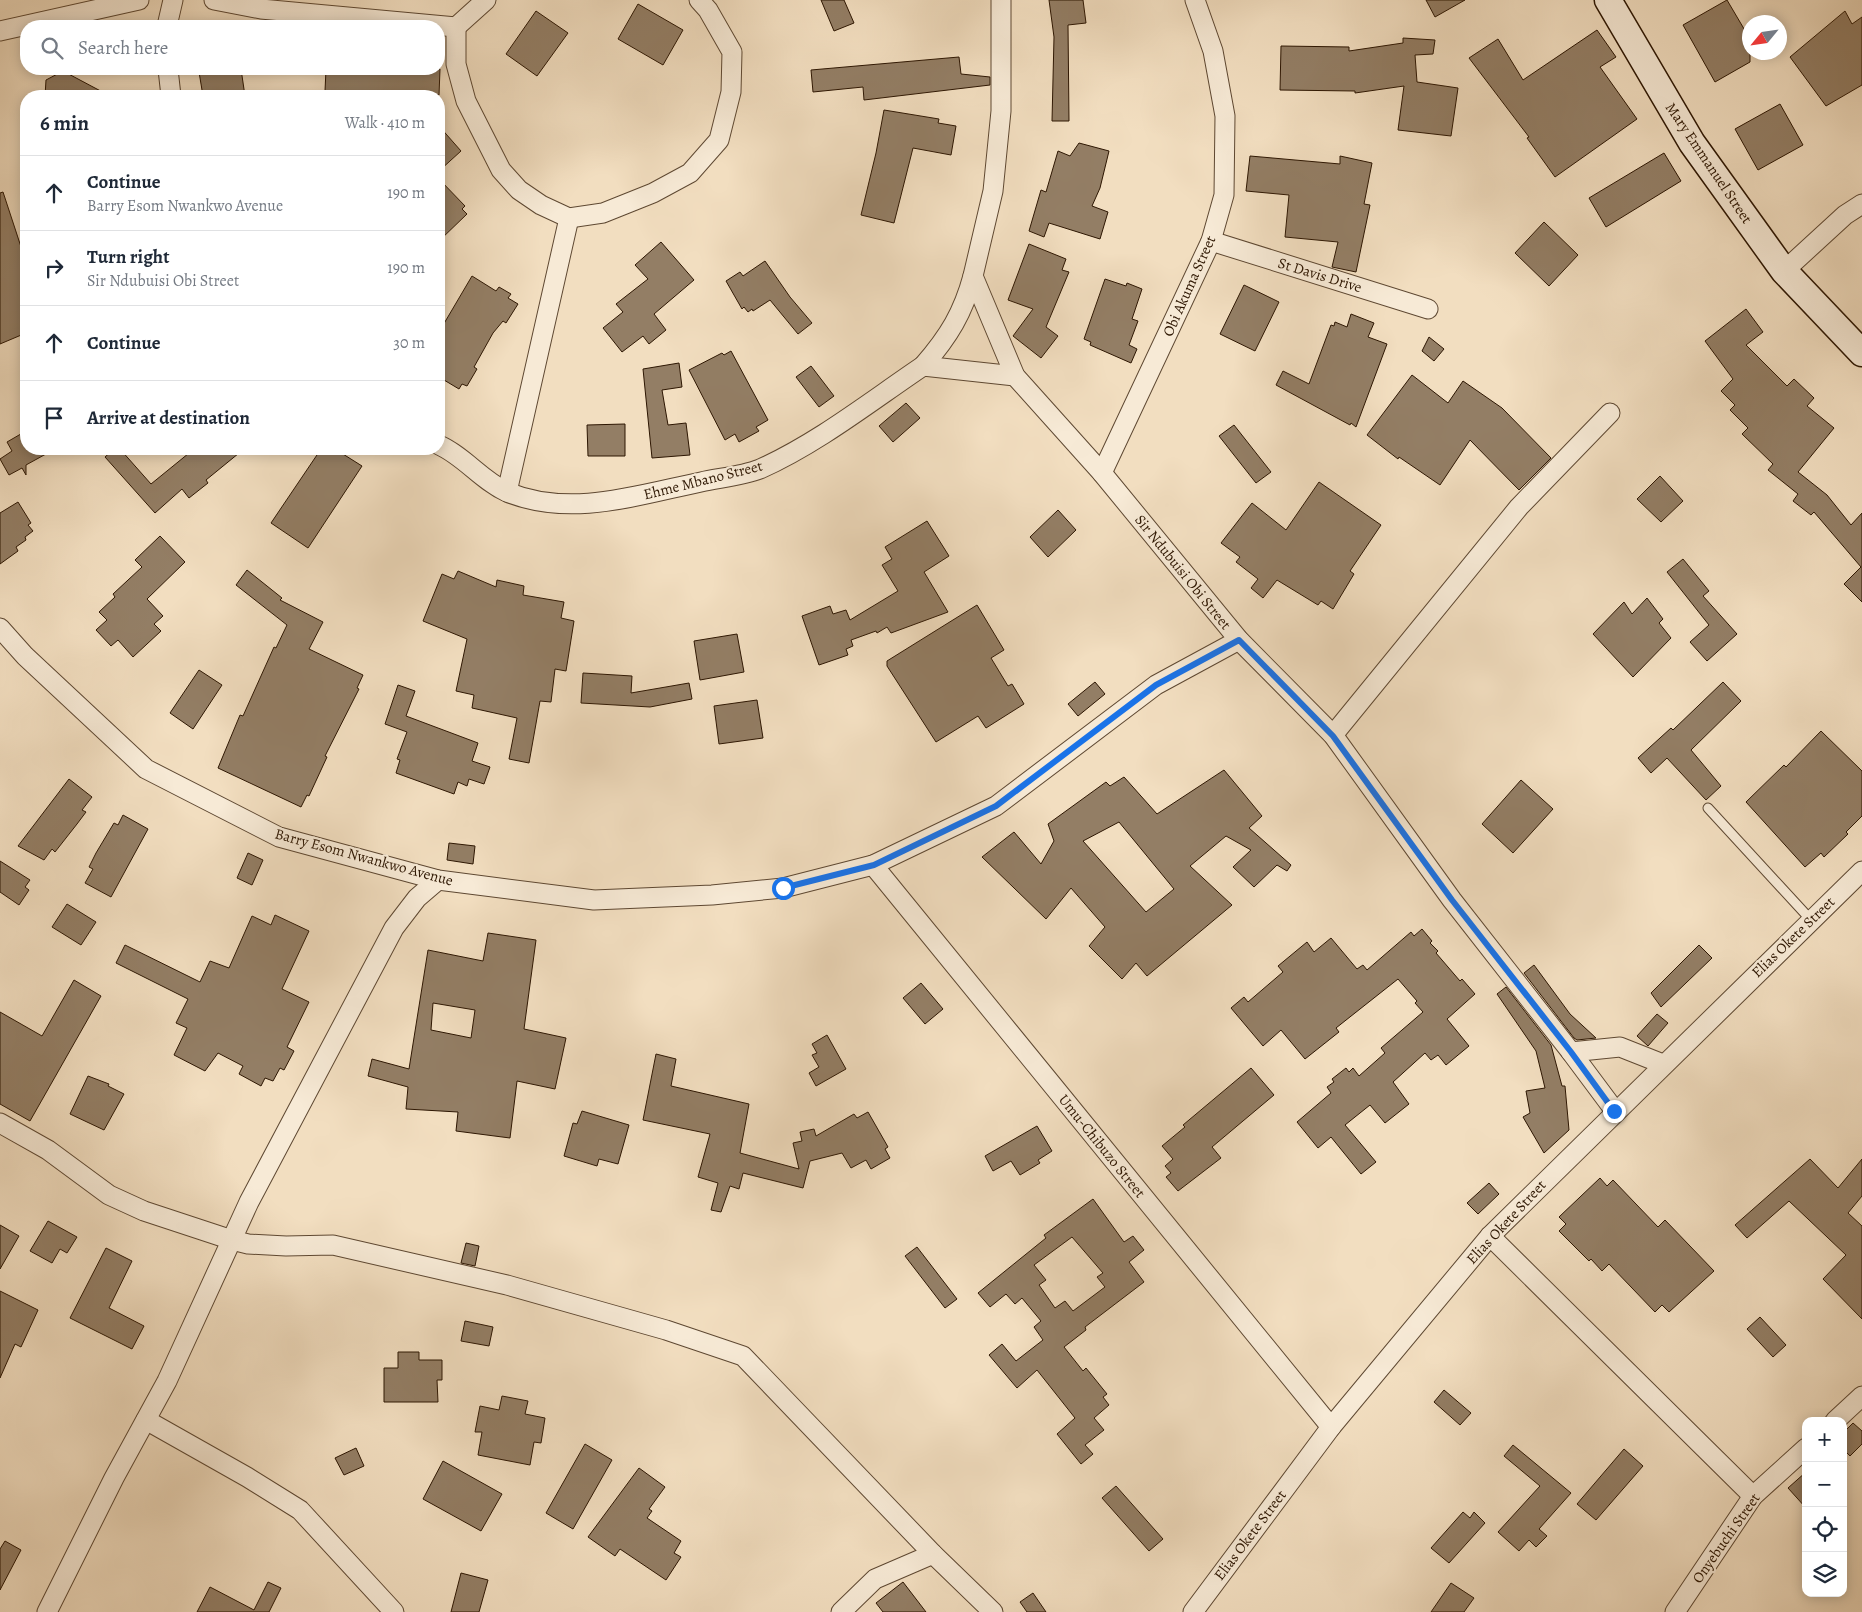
<!DOCTYPE html>
<meta charset="utf-8">
<style>
body{margin:0;font-family:Alegreya,serif;background:#f6f6f7;color:#1f2937}
.controls{position:absolute;right:15px;bottom:15px;display:grid;overflow:hidden;border-radius:10px;box-shadow:0 2px 12px #0003}
.controls button{width:45px;height:45px;display:grid;place-items:center;padding:0;border:0;border-bottom:1px solid #e0e1e3;background:#fff;color:#1f2937;font:25px sans-serif}
.compass{position:absolute;left:1742px;top:15px;width:45px;height:45px;border-radius:50%;background:#fff;box-shadow:0 2px 12px #0003;rotate:241deg}
.stop{position:absolute;width:15px;height:15px;margin:-11px;border:4px solid #1a73e8;border-radius:50%;background:#fff}
.stop.end{background:#1a73e8;border-color:#fff;box-shadow:0 1px 5px #0008}
.list{margin:0;padding:0;list-style:none}
h2{display:flex;justify-content:space-between;align-items:center;height:65px;margin:0;padding:0 20px;font-size:21px}
h2 small{font-size:16px;font-weight:400;color:#747a83}
.list li{display:grid;grid-template-columns:32px 1fr auto;gap:15px;align-items:center;box-sizing:border-box;height:75px;padding:0 20px;border-top:1px solid #e0e1e3}
.list b{display:block;font-size:19px;white-space:nowrap}
.list p{margin:0;font-size:16px;white-space:nowrap;color:#747a83}
.list em{font-size:16px;font-style:normal;color:#747a83}
.icon{flex:none;width:28px;height:28px;fill:none;stroke:currentColor;stroke-width:2;stroke-linecap:round;stroke-linejoin:round}
.map{position:relative;flex:none;width:1862px;height:1612px;overflow:hidden}
.search{position:absolute;background:#fff;box-shadow:0 2px 12px #0003;left:20px;top:20px;width:425px;height:55px;display:flex;align-items:center;gap:12px;box-sizing:border-box;padding:0 18px;border-radius:20px;color:#747a83;font-size:19px}
.panel{position:absolute;background:#fff;box-shadow:0 2px 12px #0003;left:20px;top:90px;width:425px;height:365px;border-radius:20px}
.map>svg:first-child{display:block}
.building{fill:#937e65;stroke:#2d1602;fill-rule:evenodd}
.lines{fill:none;stroke-linecap:round;stroke-linejoin:round}
.lane-casing{stroke:#5e4832;stroke-width:11}
.street-casing{stroke:#5e4832;stroke-width:21}
.secondary-casing{stroke:#2d1602;stroke-width:29}
.lane{stroke:#f7ead6;stroke-width:9}
.street{stroke:#f7ead6;stroke-width:19}
.secondary{stroke:#f7ead6;stroke-width:26}
.route{stroke:#1a73e8;stroke-width:6}
.labels{text-anchor:middle;stroke-width:4.5;stroke-linejoin:round;paint-order:stroke}
.street-label{font-size:15px;fill:#2d1602;stroke:#f7ead6}
</style>
<div class="map">
<svg width="1862" height="1612" viewBox="0 0 1862 1612">
<rect width="100%" height="100%" fill="#f2dec0"/>
<filter id="stains"><feTurbulence type="fractalNoise" baseFrequency=".004" numOctaves="4"/><feColorMatrix values="0 0 0 0 .2 0 0 0 0 .09 0 0 0 0 .02 0 0 0 .5 -.17"/></filter>
<radialGradient id="worn" r=".72"><stop offset=".6" stop-color="#630" stop-opacity="0"/><stop offset="1" stop-color="#630" stop-opacity=".3"/></radialGradient>
<g class="building">
<polygon points="821,0 844,0 854,23 834,31"/>
<polygon points="1049,0 1083,0 1086,23 1068,25 1069,121 1052,121 1054,37"/>
<polygon points="1426,0 1465,0 1435,17"/>
<polygon points="1727,0 1750,39 1750,62 1715,82 1683,25"/>
<polygon points="638,4 683,30 663,65 618,39"/>
<polygon points="536,11 568,33 537,76 506,54"/>
<polygon points="1845,11 1852,24 1862,17 1862,85 1826,106 1790,57"/>
<polygon points="1597,30 1616,57 1600,67 1637,119 1555,177 1527,138 1529,137 1469,58 1498,39 1523,80"/>
<polygon points="1403,38 1435,40 1433,54 1415,55 1417,82 1458,88 1451,136 1398,130 1404,86 1355,93 1355,91 1280,90 1281,46 1349,47 1349,51 1403,43"/>
<polygon points="959,57 961,74 990,77 990,85 864,100 863,87 813,92 811,70"/>
<polygon points="219,69 241,69 245,96 203,96 199,72"/>
<polygon points="326,69 440,69 439,95 325,91"/>
<polygon points="63,71 110,96 45,96 46,80"/>
<polygon points="1780,104 1803,145 1758,170 1735,129"/>
<polygon points="884,110 939,119 938,123 956,126 951,155 913,148 894,223 861,215 876,153"/>
<polygon points="439,126 461,151 439,171"/>
<polygon points="1079,143 1109,151 1100,188 1092,206 1108,212 1100,239 1049,223 1044,237 1029,231 1041,190 1046,192 1058,151 1070,156"/>
<polygon points="1664,153 1681,181 1606,227 1589,198"/>
<polygon points="1250,156 1340,164 1340,156 1372,163 1364,204 1370,205 1356,272 1332,267 1338,242 1285,237 1289,195 1246,191"/>
<polygon points="439,179 465,206 462,209 467,214 439,241"/>
<polygon points="3,192 26,262 26,333 0,344 0,193"/>
<polygon points="1544,222 1578,255 1549,286 1515,253"/>
<polygon points="661,242 694,280 654,314 666,330 649,344 643,336 622,352 603,328 623,312 616,304 648,279 635,265"/>
<polygon points="1029,244 1066,259 1062,270 1069,272 1046,327 1058,336 1041,358 1013,336 1033,309 1008,300"/>
<polygon points="765,261 790,297 812,323 798,334 770,300 753,311 752,309 748,312 744,307 742,309 726,281 740,272 743,276"/>
<polygon points="472,276 496,291 499,287 511,294 508,298 518,304 506,323 503,321 493,333 474,367 477,369 467,386 462,384 459,389 439,377 439,332"/>
<polygon points="1105,279 1126,286 1127,283 1142,289 1132,319 1138,321 1129,345 1137,349 1131,363 1090,345 1091,342 1084,339"/>
<polygon points="1244,285 1279,302 1255,351 1220,334"/>
<polygon points="1746,309 1763,332 1746,345 1787,386 1794,379 1814,398 1807,406 1834,428 1798,472 1827,495 1851,525 1862,513 1862,602 1844,584 1861,567 1814,512 1811,515 1793,501 1798,494 1768,470 1773,464 1742,434 1748,428 1730,410 1735,405 1721,391 1733,379 1705,341"/>
<polygon points="1351,314 1374,323 1368,337 1387,344 1356,427 1351,423 1350,425 1276,385 1283,371 1309,384 1331,325 1334,326 1335,322 1347,327"/>
<polygon points="1429,337 1444,349 1434,361 1422,351"/>
<polygon points="731,351 768,420 756,427 759,431 739,442 735,434 725,440 689,370 722,353 724,355"/>
<polygon points="679,363 682,387 662,390 668,425 686,423 690,455 652,458 643,369"/>
<polygon points="811,366 834,396 819,407 796,377"/>
<polygon points="1412,375 1448,403 1463,381 1502,408 1551,458 1519,490 1470,440 1440,485 1399,457 1398,459 1367,435"/>
<polygon points="906,403 920,418 893,442 879,426"/>
<polygon points="625,424 625,456 588,456 587,425"/>
<polygon points="1234,425 1271,472 1256,483 1219,436"/>
<polygon points="26,431 26,449 55,449 26,465 26,475 22,468 9,475 0,459 12,451 7,442"/>
<polygon points="114,449 120,449 151,484 194,449 244,449 206,480 208,483 189,498 182,489 155,513 105,457"/>
<polygon points="321,449 335,449 362,466 308,548 271,523"/>
<polygon points="1660,476 1683,501 1661,522 1637,499"/>
<polygon points="1319,482 1381,525 1350,571 1354,574 1333,609 1321,601 1318,605 1277,580 1263,598 1251,588 1258,579 1236,562 1240,557 1221,543 1252,503 1286,530"/>
<polygon points="18,502 31,523 28,525 33,531 25,537 26,540 16,547 18,551 0,564 0,513"/>
<polygon points="1058,510 1076,530 1048,557 1030,537"/>
<polygon points="927,521 949,556 924,572 948,612 891,633 887,627 877,633 876,631 851,640 853,646 846,649 848,655 819,665 802,616 830,606 833,614 846,610 850,620 898,591 882,565 892,559 885,547"/>
<polygon points="160,536 185,562 147,599 163,616 154,624 161,631 133,657 118,640 111,646 96,630 107,620 99,612 115,597 113,594 142,567 135,560"/>
<polygon points="1683,559 1709,591 1703,596 1737,634 1707,661 1690,642 1709,625 1667,572"/>
<polygon points="247,570 282,598 280,600 323,622 309,649 363,675 357,688 359,689 325,756 327,757 309,796 307,795 301,807 218,768 240,715 243,716 274,647 276,648 287,625 236,585"/>
<polygon points="458,571 496,587 497,580 524,586 523,595 564,602 561,618 574,621 566,671 555,669 551,702 540,701 529,763 509,759 517,718 472,708 474,695 456,691 467,639 423,621 442,574 454,579"/>
<polygon points="1647,598 1663,619 1659,623 1671,638 1633,677 1593,634 1624,602 1632,614"/>
<polygon points="977,605 1004,650 991,658 1008,686 1012,684 1024,704 986,728 978,716 936,742 887,666 887,661"/>
<polygon points="737,634 744,672 700,680 694,641"/>
<polygon points="199,670 222,685 193,729 170,713"/>
<polygon points="583,673 632,676 631,693 689,683 692,699 650,707 581,703"/>
<polygon points="1095,682 1105,694 1078,716 1068,704"/>
<polygon points="1723,682 1741,701 1691,750 1721,786 1706,800 1667,758 1651,773 1638,758 1671,728 1673,730"/>
<polygon points="398,685 415,691 406,716 478,743 472,761 490,767 484,784 469,779 467,786 458,782 454,794 396,773 400,760 397,759 407,732 385,724"/>
<polygon points="757,700 763,738 719,744 714,706"/>
<polygon points="1821,731 1862,771 1862,816 1846,832 1848,834 1824,857 1821,853 1805,867 1746,802 1784,765 1786,767"/>
<path d="M1224 770 1262 816 1249 828 1291 865 1287 871 1277 865 1254 887 1233 867 1251 850 1226 836 1190 866 1232 905 1147 976 1136 963 1122 979 1089 946 1105 927 1071 888 1046 919 982 857 1014 832 1041 864 1054 841 1048 824 1106 782 1110 786 1124 777 1157 814ZM1119 822 1174 889 1146 912 1083 841Z"/>
<polygon points="69,779 92,797 82,810 86,812 77,824 55,852 52,849 44,860 18,846"/>
<polygon points="1521,780 1553,809 1513,853 1482,824"/>
<polygon points="123,815 148,829 111,897 85,883 93,869 89,867 96,853 114,823 118,825"/>
<polygon points="449,843 475,846 473,864 447,860"/>
<polygon points="248,853 263,860 252,885 237,878"/>
<polygon points="0,861 30,880 25,887 29,890 19,905 0,892"/>
<polygon points="67,904 96,922 81,945 52,927"/>
<polygon points="275,915 309,931 282,989 309,1002 287,1047 294,1051 284,1070 280,1068 273,1081 265,1078 261,1086 239,1074 243,1066 218,1053 205,1071 174,1055 187,1028 176,1023 188,999 116,963 125,945 200,982 210,961 229,968 252,916 271,925"/>
<polygon points="1422,929 1432,941 1430,943 1438,951 1436,953 1460,981 1462,979 1475,994 1447,1019 1469,1046 1446,1065 1438,1055 1431,1060 1425,1053 1393,1082 1409,1104 1385,1123 1370,1105 1345,1125 1376,1162 1361,1174 1331,1137 1318,1148 1297,1122 1331,1093 1327,1087 1334,1082 1332,1079 1346,1068 1349,1072 1353,1068 1359,1076 1385,1053 1381,1048 1423,1012 1415,1003 1417,1001 1398,979 1336,1028 1339,1032 1305,1059 1281,1030 1263,1046 1231,1008 1244,997 1248,1002 1283,972 1278,966 1307,942 1314,952 1331,938 1357,969 1363,965 1367,970 1411,932 1414,936"/>
<path d="M488 933 536 940 524 1029 566 1038 555 1089 517 1081 510 1138 456 1131 458 1112 406 1109 408 1087 368 1076 372 1059 409 1069 428 950 483 961ZM433 1003 475 1010 471 1038 431 1030Z"/>
<polygon points="1699,945 1712,958 1661,1007 1651,993"/>
<polygon points="1534,965 1570,1014 1596,1038 1577,1040 1574,1038 1524,973"/>
<polygon points="74,980 101,996 30,1121 0,1104 0,1012 42,1036"/>
<polygon points="921,983 943,1009 925,1024 903,998"/>
<polygon points="1506,987 1551,1045 1562,1086 1565,1086 1569,1130 1544,1153 1523,1117 1530,1113 1526,1091 1545,1088 1536,1051 1497,994"/>
<polygon points="1657,1014 1668,1023 1648,1046 1637,1036"/>
<polygon points="827,1035 846,1069 816,1086 809,1073 819,1067 812,1055 817,1053 812,1044"/>
<polygon points="656,1054 676,1059 671,1086 749,1104 740,1153 799,1169 793,1143 802,1141 800,1132 814,1129 816,1136 854,1114 857,1118 868,1112 888,1147 885,1149 890,1158 871,1169 866,1160 851,1168 842,1153 810,1161 803,1188 743,1173 739,1189 730,1186 721,1212 711,1210 718,1183 698,1177 710,1134 643,1120"/>
<polygon points="1251,1068 1274,1095 1212,1147 1221,1158 1178,1191 1166,1177 1171,1173 1165,1166 1173,1159 1162,1146 1185,1127 1183,1125"/>
<polygon points="88,1076 109,1084 108,1086 124,1094 104,1130 70,1114"/>
<polygon points="582,1111 629,1125 618,1164 599,1159 597,1166 564,1156 573,1123 577,1124"/>
<polygon points="1037,1126 1052,1151 1038,1160 1040,1163 1020,1175 1011,1161 993,1171 985,1156"/>
<polygon points="1810,1159 1838,1188 1862,1159 1862,1196 1848,1213 1862,1226 1862,1319 1823,1279 1846,1255 1789,1201 1747,1238 1735,1225"/>
<polygon points="1600,1178 1607,1186 1613,1180 1658,1227 1665,1220 1714,1271 1669,1312 1662,1305 1655,1312 1609,1264 1602,1271 1591,1259 1589,1261 1559,1231 1566,1224 1559,1217"/>
<polygon points="1489,1183 1499,1194 1478,1214 1467,1203"/>
<path d="M1093 1199 1124 1242 1133 1236 1144 1250 1129 1262 1144 1282 1085 1327 1086 1330 1064 1347 1083 1371 1086 1368 1107 1394 1103 1397 1109 1405 1094 1418 1104 1430 1085 1445 1093 1454 1081 1464 1057 1434 1075 1418 1037 1370 1017 1388 989 1355 1002 1344 1016 1361 1043 1340 1034 1327 1041 1321 1022 1298 1015 1304 1006 1294 990 1307 978 1293 1046 1238 1044 1235ZM1072 1237 1103 1273 1097 1277 1105 1287 1073 1311 1065 1301 1055 1308 1039 1285 1046 1280 1034 1265Z"/>
<polygon points="48,1221 77,1237 67,1253 60,1249 52,1263 30,1251"/>
<polygon points="0,1225 19,1236 0,1269"/>
<polygon points="466,1243 479,1246 475,1266 461,1263"/>
<polygon points="917,1247 957,1299 945,1308 905,1256"/>
<polygon points="106,1248 132,1261 109,1308 144,1326 132,1349 70,1318"/>
<polygon points="0,1291 38,1310 21,1347 15,1344 0,1378"/>
<polygon points="1760,1317 1786,1345 1773,1357 1747,1329"/>
<polygon points="465,1321 493,1327 489,1346 461,1341"/>
<polygon points="398,1352 419,1352 419,1360 442,1360 442,1380 437,1380 438,1402 384,1402 384,1368 398,1368"/>
<polygon points="1444,1390 1471,1413 1460,1425 1434,1402"/>
<polygon points="502,1396 528,1401 525,1414 545,1418 541,1443 534,1442 530,1465 478,1455 482,1432 475,1432 480,1406 499,1410"/>
<polygon points="1853,1423 1862,1431 1862,1444 1850,1456 1843,1449 1843,1433"/>
<polygon points="585,1444 612,1460 573,1529 546,1513"/>
<polygon points="1513,1445 1571,1493 1539,1529 1547,1536 1536,1547 1529,1540 1519,1551 1498,1532 1540,1486 1504,1456"/>
<polygon points="356,1448 364,1466 344,1475 335,1458"/>
<polygon points="1624,1449 1643,1466 1596,1520 1577,1504"/>
<polygon points="443,1461 502,1494 481,1531 423,1499"/>
<polygon points="639,1468 665,1487 649,1509 652,1511 647,1518 681,1541 674,1553 681,1557 666,1580 620,1549 615,1556 588,1537"/>
<polygon points="1806,1472 1806,1508 1788,1488"/>
<polygon points="1116,1486 1163,1539 1149,1551 1102,1498"/>
<polygon points="1463,1512 1470,1518 1474,1512 1485,1523 1449,1563 1431,1548"/>
<polygon points="5,1541 21,1550 0,1590 0,1549"/>
<polygon points="461,1573 488,1580 479,1612 451,1612"/>
<polygon points="268,1582 281,1588 269,1612 197,1612 210,1587 254,1610"/>
<polygon points="903,1582 926,1612 883,1612 876,1603"/>
<polygon points="1451,1583 1474,1598 1464,1612 1431,1612"/>
<polygon points="1033,1593 1046,1612 1027,1612 1020,1602"/>
</g>
<g class="lines">
<g class="lane-casing">
<polyline id="lane" points="1708,808 1811,920"/>
</g>
<g class="street-casing">
<g id="street">
<polyline points="214,0 261,9 456,27 486,0"/>
<polyline points="1001,0 1001,111 993,191 973,276 1015,376 1102,473 1239,640 1333,735 1452,900 1571,1052 1615,1111"/>
<polyline points="167,26 173,0"/>
<polyline points="456,27 456,64 466,101 501,170 519,190 541,205 569,218 603,213 653,193 690,173 719,140 731,92 732,52 708,10 699,0"/>
<polyline points="0,31 139,0"/>
<polyline points="168,69 171,96"/>
<polyline points="1211,241 1428,309"/>
<polyline points="1784,271 1845,215 1862,204"/>
<path d="M923 366C949 336 963 313 973 276"/>
<path d="M439 445C464 456 482 481 507 492 570 518 638 495 701 482 719 478 742 476 760 469 818 443 871 401 923 366L1015 376"/>
<polyline points="1102,473 1211,241 1224,195 1225,116 1213,51 1195,0"/>
<polyline points="507,492 569,218"/>
<polyline points="0,628 25,656 146,769 279,837 438,880 594,900 712,895 783,888 873,865 996,806 1156,685 1239,640"/>
<polyline points="1333,735 1519,507 1610,413"/>
<polyline points="873,865 1331,1427"/>
<polyline points="1571,1052 1620,1047 1663,1064"/>
<polyline points="0,1123 48,1150 109,1195 144,1211 232,1240 248,1244 286,1246 333,1245 507,1285 666,1330 743,1356 933,1554 993,1612"/>
<polyline points="1490,1236 1753,1496"/>
<polyline points="146,1420 247,1477 300,1510 394,1612"/>
<polyline points="1835,1421 1862,1396"/>
<polyline points="47,1612 114,1478 167,1381 249,1202 394,928 417,898 438,880"/>
<polyline points="841,1612 875,1579 933,1554"/>
<polyline points="1193,1612 1331,1427 1490,1236 1862,871"/>
<polyline points="1675,1612 1753,1496 1806,1448"/>
</g>
</g>
<g class="secondary-casing">
<polyline id="secondary" points="1608,0 1692,143 1784,271 1862,353"/>
</g>
<use href="#lane" class="lane"/>
<use href="#street" class="street"/>
<use href="#secondary" class="secondary"/>
</g>
<g class="lines">
<polyline class="route" points="783,888 874,865 996,806 1156,685 1239,640 1333,736 1452,900 1571,1052 1614,1111"/>
</g>
<g class="labels">
<g class="street-label">
<text transform="translate(1709 163) rotate(56)" y="5">Mary Emmanuel Street</text>
<text transform="translate(1320 275) rotate(17)" y="5">St Davis Drive</text>
<text transform="translate(1189 286) rotate(-66)" y="5">Obi Akuma Street</text>
<text transform="translate(703 480) rotate(-14)" y="5">Ehme Mbano Street</text>
<text transform="translate(1183 572) rotate(51)" y="5">Sir Ndubuisi Obi Street</text>
<text transform="translate(364 857) rotate(15)" y="5">Barry Esom Nwankwo Avenue</text>
<text transform="translate(1793 937) rotate(-44)" y="5">Elias Okete Street</text>
<text transform="translate(1102 1146) rotate(51)" y="5">Umu-Chibuzo Street</text>
<text transform="translate(1506 1222) rotate(-47)" y="5">Elias Okete Street</text>
<text transform="translate(1250 1535) rotate(-53)" y="5">Elias Okete Street</text>
<text transform="translate(1726 1538) rotate(-55)" y="5">Onyebuchi Street</text>
</g>
</g>
<rect width="100%" height="100%" filter="url(#stains)"/>
<rect width="100%" height="100%" fill="url(#worn)"/>
</svg>
<div class="controls">
<button>+</button>
<button>−</button>
<button><svg class="icon" aria-label="locate" viewBox="0 0 24 24"><circle cx="12" cy="12" r="6"/><path d="M12 2v4M12 18v4M2 12h4M18 12h4"/></svg></button>
<button><svg class="icon" aria-label="layers" viewBox="0 0 24 24"><path d="M12 4l9 5-9 5-9-5zM3 14l9 5 9-5"/></svg></button>
</div>
<svg class="compass" viewBox="-18 -18 36 36"><path d="M0-13l5 13h-10z" fill="#e53935"/><path d="M0 13l5-13h-10z" fill="#747a83"/></svg>
<div class="stop" style="left:783px;top:888px"></div>
<div class="stop end" style="left:1614px;top:1111px"></div>
<div class="search"><svg class="icon" aria-label="search" viewBox="0 0 24 24"><circle cx="10" cy="10" r="6"/><path d="M15 15l6 6"/></svg>Search here</div>
<section class="panel">
<h2>6 min<small>Walk · 410 m</small></h2>
<ul class="list">
<li><svg class="icon" aria-label="ahead" viewBox="0 0 24 24"><path d="M12 20V5M6 11l6-6 6 6"/></svg><div><b>Continue</b><p>Barry Esom Nwankwo Avenue</p></div><em>190 m</em></li>
<li><svg class="icon" aria-label="right" viewBox="0 0 24 24"><path d="M7 20v-9h11M14 6l5 5-5 5"/></svg><div><b>Turn right</b><p>Sir Ndubuisi Obi Street</p></div><em>190 m</em></li>
<li><svg class="icon" aria-label="ahead" viewBox="0 0 24 24"><path d="M12 20V5M6 11l6-6 6 6"/></svg><div><b>Continue</b></div><em>30 m</em></li>
<li><svg class="icon" aria-label="arrive" viewBox="0 0 24 24"><path d="M6 21V4h12l-3 4 3 4H6"/></svg><div><b>Arrive at destination</b></div></li>
</ul>
</section>
</div>
